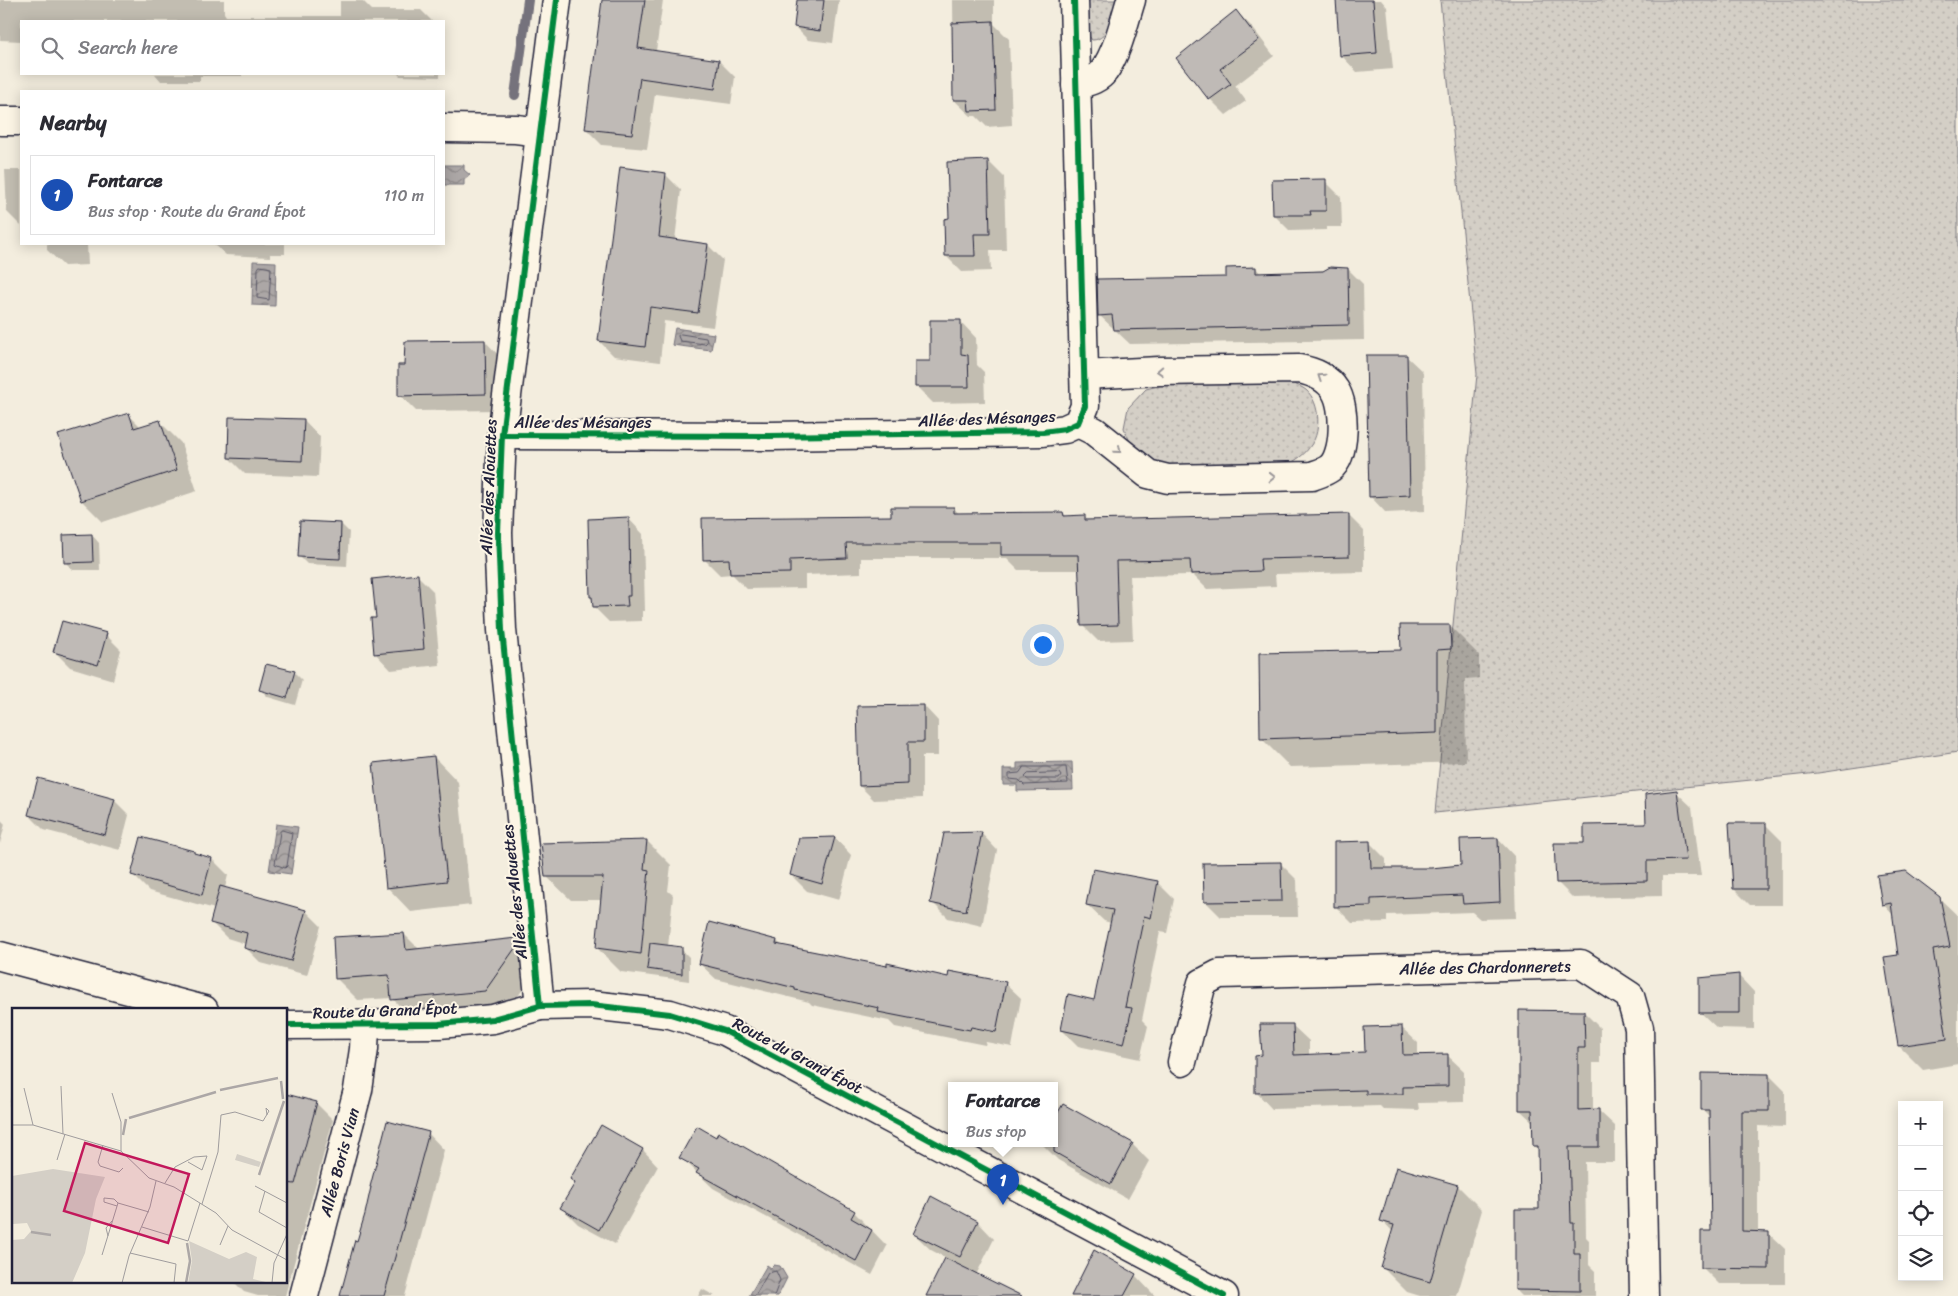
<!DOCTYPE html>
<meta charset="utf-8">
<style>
body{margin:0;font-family:Sriracha,sans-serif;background:#f7f7f7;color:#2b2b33}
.controls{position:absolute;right:15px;bottom:15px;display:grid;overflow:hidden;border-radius:0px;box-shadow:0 2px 12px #0003}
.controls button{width:45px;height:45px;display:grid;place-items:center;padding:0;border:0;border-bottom:1px solid #e1e1e2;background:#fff;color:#2b2b33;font:25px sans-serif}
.you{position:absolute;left:1042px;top:644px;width:18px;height:18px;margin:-12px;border:4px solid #fff;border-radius:50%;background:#1a73e8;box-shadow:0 0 0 8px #1a73e833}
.badge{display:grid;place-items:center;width:32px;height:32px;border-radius:50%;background:#db2777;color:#fff;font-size:16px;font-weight:700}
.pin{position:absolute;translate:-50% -41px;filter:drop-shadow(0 1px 2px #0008)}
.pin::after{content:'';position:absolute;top:26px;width:18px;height:15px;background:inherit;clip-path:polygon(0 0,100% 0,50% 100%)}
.popup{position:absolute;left:948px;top:1082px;width:110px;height:65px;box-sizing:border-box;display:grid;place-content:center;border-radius:0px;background:#fff;filter:drop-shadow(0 1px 4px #0005);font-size:16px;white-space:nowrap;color:#7c7c81}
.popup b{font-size:19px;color:#2b2b33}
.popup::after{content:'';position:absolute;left:50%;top:100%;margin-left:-10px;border:10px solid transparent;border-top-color:#fff}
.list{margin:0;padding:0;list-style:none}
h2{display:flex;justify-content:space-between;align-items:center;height:65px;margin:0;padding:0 20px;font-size:21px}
h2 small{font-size:16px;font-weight:400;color:#7c7c81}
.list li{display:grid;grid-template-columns:32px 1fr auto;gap:15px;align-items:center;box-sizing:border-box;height:80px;margin:0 10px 10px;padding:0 10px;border:1px solid #e1e1e2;border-radius:0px}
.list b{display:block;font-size:19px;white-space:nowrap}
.list p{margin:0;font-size:16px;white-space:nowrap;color:#7c7c81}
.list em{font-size:16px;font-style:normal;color:#7c7c81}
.icon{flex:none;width:28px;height:28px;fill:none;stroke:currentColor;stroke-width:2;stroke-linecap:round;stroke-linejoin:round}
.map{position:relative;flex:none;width:1958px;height:1296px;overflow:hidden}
.search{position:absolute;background:#fff;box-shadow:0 2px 12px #0003;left:20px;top:20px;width:425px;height:55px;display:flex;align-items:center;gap:12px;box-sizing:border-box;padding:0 18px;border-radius:0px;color:#7c7c81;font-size:19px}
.panel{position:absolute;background:#fff;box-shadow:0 2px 12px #0003;left:20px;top:90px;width:425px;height:155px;border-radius:0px}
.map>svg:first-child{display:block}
.grass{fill:url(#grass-dots);stroke:#7b7880}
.water{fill:url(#water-waves);stroke:#75727b}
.shadow{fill:#0003}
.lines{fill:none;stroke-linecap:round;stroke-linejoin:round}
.shore{stroke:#595766;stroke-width:1}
.stream{stroke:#75727b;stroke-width:10}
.building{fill:#bfbab6;stroke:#22223b}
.minor-casing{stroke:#22223b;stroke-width:31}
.minor{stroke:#fcf5e5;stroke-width:28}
.cycleway-casing{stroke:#fcf5e5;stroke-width:9}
.cycleway{stroke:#00873e;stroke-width:6}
.oneway{stroke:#9a9698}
.labels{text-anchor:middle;stroke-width:4;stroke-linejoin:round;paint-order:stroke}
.street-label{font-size:16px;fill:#22223b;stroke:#fcf5e5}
.inset-river{fill:none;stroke:#aca7a6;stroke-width:2.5}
.inset-road{fill:none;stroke:#9f9c9d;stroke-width:1}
.view{fill:#c2185b;fill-opacity:0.15;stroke:#c2185b;stroke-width:2.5}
.inset-edge{fill:none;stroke:#22223b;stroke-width:2.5}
</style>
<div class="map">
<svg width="1958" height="1296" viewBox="0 0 1958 1296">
<defs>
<pattern id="grass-dots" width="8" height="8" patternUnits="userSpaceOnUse" patternTransform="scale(1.25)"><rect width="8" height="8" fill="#d4cfc6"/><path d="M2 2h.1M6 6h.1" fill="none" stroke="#b6b1ab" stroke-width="1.8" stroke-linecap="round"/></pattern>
<pattern id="water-waves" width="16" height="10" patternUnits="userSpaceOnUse" patternTransform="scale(1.25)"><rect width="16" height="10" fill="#aca7a6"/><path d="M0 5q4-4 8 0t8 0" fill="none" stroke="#8c8888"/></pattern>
</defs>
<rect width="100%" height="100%" fill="#f3edde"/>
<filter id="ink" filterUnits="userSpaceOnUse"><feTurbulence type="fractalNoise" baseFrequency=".02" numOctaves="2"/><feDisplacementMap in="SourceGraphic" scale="10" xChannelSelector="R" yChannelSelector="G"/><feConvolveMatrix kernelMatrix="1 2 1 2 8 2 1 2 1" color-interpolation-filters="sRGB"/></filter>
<g filter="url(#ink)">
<g class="grass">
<path d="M1087 0H1118C1113 14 1110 40 1092 40L1087 33Z"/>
<polygon points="1440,0 1958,0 1958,752 1818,773 1435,813 1477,374"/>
<path d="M1285 381C1290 383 1298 385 1303 388 1320 398 1322 431 1311 445 1305 455 1296 460 1287 465L1168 468 1151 461 1131 444 1124 428 1128 408 1146 389 1166 384Z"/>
</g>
<g class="water">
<polygon points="444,165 464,165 464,170 470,175 464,180 464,185 444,185"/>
<polygon points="253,261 276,262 275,306 252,305"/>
<polygon points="675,328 714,334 711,350 672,345"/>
<polygon points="1072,762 1073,790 1017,791 1017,785 1003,785 1003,769 1017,769 1017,763"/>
<polygon points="276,824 298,827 291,874 269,871"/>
<polygon points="767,1265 771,1268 774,1265 780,1266 787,1278 778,1296 749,1296"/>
</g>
<g class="shadow">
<polygon points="0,0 224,0 224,13 226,16 340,16 340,1 363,1 372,10 421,10 432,21 21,21 21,41 0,40"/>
<polygon points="604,0 663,0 656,51 719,61 735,77 731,104 655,94 647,149 602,145 586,129"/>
<polygon points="799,0 839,0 833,43 808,40 795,27"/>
<polygon points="953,0 994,0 994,24 1009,39 1012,125 987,127 976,116 971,116 954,100"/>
<polygon points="1337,0 1381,0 1387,7 1393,69 1357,72 1341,55"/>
<polygon points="1236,11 1252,27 1274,56 1235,86 1246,101 1226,115 1210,99 1178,58"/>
<polygon points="155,74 242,74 242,76 200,76 200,81 161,81"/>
<polygon points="398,74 440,74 440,77 400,76"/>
<polygon points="988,161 1004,177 1006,250 990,250 991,271 962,272 946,256 950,220"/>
<polygon points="5,170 21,170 21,226 7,212"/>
<polygon points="666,175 681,190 675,240 708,245 723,260 713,327 664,321 660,362 614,356 599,341"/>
<polygon points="1325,181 1341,197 1342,227 1326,227 1326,230 1290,231 1274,215"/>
<polygon points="47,244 87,244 88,265 64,266 47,250"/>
<polygon points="214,244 285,244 285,254 270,254 270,257 226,255"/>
<polygon points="1256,268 1261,274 1348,269 1363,284 1364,340 1130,344 1099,315"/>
<polygon points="960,321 976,338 977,365 984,372 985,402 933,403 916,386"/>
<polygon points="485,341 501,358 502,410 416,411 400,395 405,366"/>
<polygon points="1406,356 1423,372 1425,511 1386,513 1370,496"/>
<polygon points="128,414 142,428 160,422 181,443 197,491 103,522 82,501"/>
<polygon points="304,420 320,437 318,477 245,474 229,458"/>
<polygon points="954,508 959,514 1063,513 1067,517 1084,516 1088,521 1348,515 1364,531 1364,572 1275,574 1276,586 1207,589 1193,575 1130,576 1133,640 1098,641 1082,625 1080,570 1018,570 1006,558 861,558 861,573 805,575 805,588 747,589 732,574 720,575 704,559 893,517"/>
<polygon points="628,518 643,534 645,611 642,611 642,621 609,622 594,607 591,597"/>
<polygon points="341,524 349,532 347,566 307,564 299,556"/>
<polygon points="92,535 99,543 100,570 73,570 65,562"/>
<polygon points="417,575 433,591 440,665 391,670 375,653 377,619"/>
<polygon points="1450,626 1479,655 1479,678 1465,679 1466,762 1290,767 1261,738 1402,652"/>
<polygon points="106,635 121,650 113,680 70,667 55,652"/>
<polygon points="294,672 302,680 295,705 268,697 260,689"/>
<polygon points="924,706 938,721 938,756 922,756 922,798 874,800 860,786"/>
<polygon points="434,757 458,782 471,905 411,912 387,887"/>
<polygon points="1676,792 1692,807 1701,876 1662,876 1662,896 1573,898 1557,882 1586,844 1647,825"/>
<polygon points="114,800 129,815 120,850 44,830 29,815"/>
<polygon points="0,819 5,824 0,844"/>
<polygon points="1765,824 1782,841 1782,905 1750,905 1734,889"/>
<polygon points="981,833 997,850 982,926 948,918 932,902"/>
<polygon points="835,838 851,855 839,900 807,891 791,875"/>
<polygon points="1498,839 1514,856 1516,918 1480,919 1472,912 1387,915 1387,922 1352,923 1336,907 1370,843 1386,859 1386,869 1431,869 1463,866"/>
<polygon points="647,841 671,865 668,891 673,895 668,947 681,949 689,957 689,981 621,972 597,948 601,900 571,900 546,876"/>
<polygon points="194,852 197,855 212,859 228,875 225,888 306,911 321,926 307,975 261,963 245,947 246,944 227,938 212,923 215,909 149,891 132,874"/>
<polygon points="1281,864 1297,880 1298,917 1221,917 1205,901"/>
<polygon points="1878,876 1939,898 1958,916 1958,1064 1923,1070 1899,1046 1900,956 1894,916 1883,904"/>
<polygon points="1158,883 1174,899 1167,933 1160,932 1142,1020 1148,1026 1140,1059 1078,1046 1062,1030 1095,1001 1111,923 1104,921 1087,905"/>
<polygon points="404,934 420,950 517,940 539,962 539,966 507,1012 414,1021 392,998 358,1000 336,978"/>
<polygon points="777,941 782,946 949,978 1005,983 1021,998 1012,1047 986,1042 985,1045 895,1027 889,1021 812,1005 809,1002 716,979 700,964"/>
<polygon points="1738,975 1754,992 1754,1029 1717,1028 1700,1012"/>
<polygon points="1584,1012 1600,1028 1600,1063 1593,1063 1593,1111 1599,1111 1615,1126 1615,1162 1585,1162 1586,1237 1589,1240 1589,1265 1595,1271 1595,1296 1522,1296 1516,1290 1540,1210 1540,1152 1534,1146 1534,1123 1520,1110"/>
<polygon points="1292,1025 1309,1041 1309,1056 1366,1054 1401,1027 1418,1043 1418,1056 1447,1055 1464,1071 1464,1102 1418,1103 1419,1110 1383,1109 1380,1106 1272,1109 1256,1092 1263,1057"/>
<polygon points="1769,1075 1785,1091 1785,1127 1758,1126 1758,1233 1768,1233 1785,1249 1785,1284 1719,1284 1702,1267 1712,1232 1711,1118 1703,1110"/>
<polygon points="14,1084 14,1111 9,1105"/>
<polygon points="286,1095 316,1103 333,1120 285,1296 258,1296 244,1292 234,1282 286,1282"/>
<polygon points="1063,1106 1132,1144 1149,1161 1128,1199 1058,1160 1042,1144 1054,1144"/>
<polygon points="601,1126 643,1150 658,1166 615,1244 578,1224 562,1208 576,1183"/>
<polygon points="428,1133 444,1150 405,1296 341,1296 358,1242"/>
<polygon points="681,1157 854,1212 887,1246 872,1275 713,1188"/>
<polygon points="1458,1186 1482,1210 1457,1296 1420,1296 1407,1292 1383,1268 1393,1232 1382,1220"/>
<polygon points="932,1198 978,1222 994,1239 976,1275 1010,1296 927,1296 946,1258 931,1250 914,1234"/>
<polygon points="1135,1275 1155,1296 1072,1296"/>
<polygon points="702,1289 715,1296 698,1296"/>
</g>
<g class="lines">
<g class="shore">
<polygon points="260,266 271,268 269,300 257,298 258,269"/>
<polygon points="681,334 706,338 707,342 705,344 680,341 678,336"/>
<polygon points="1024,767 1066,767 1068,783 1024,785 1019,780 1009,779 1009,774 1019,773"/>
<polygon points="1059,773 1061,776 1059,779 1027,779 1025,777 1028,774"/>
<polygon points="282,830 292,833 287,866 285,868 275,864 280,832"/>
<polyline points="755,1296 768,1273 776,1271 780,1280 774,1296"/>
</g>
<polyline class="stream" points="515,95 528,0"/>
</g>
<g class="building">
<polygon points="602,0 645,0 638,48 719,60 715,89 640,78 632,134 585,129"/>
<polygon points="797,0 824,0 820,31 794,27"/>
<polygon points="1336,0 1373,0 1377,53 1340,56"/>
<polygon points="1236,10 1259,40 1220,69 1231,84 1209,100 1176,58"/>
<polygon points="993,21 996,110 969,111 968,100 953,100 952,23"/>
<polygon points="988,160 990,234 974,234 975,256 945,256 944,219 949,218 947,162"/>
<polygon points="620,167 666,173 659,237 708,244 698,313 650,307 645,347 598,341"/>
<polygon points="1326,179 1326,211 1310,211 1311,215 1273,215 1272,180"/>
<polygon points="1256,267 1256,273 1323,271 1330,267 1348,268 1349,325 1114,330 1112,315 1098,316 1097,279 1226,277 1226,268"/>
<polygon points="930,320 961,320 961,354 968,355 969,387 915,387 915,361 930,361"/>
<polygon points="485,340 486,394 398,396 398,365 404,365 405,341"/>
<polygon points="1366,355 1407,355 1410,495 1369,497"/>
<polygon points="129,413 134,428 160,420 177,470 81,501 58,435"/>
<polygon points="229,417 304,419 302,461 228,458"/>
<polygon points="891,507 954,507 954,513 1063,512 1064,516 1085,515 1085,520 1349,514 1349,557 1260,559 1261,571 1191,574 1190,560 1116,561 1118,625 1081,626 1078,555 1001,555 1001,543 846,543 847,558 790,560 790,573 730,574 729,559 703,560 702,518 891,516"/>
<polygon points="629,517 630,596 627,596 628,606 593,607 592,597 590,597 588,519"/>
<polygon points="300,521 341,523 340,559 298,557"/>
<polygon points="92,534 93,562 64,563 63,535"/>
<polygon points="418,574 424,649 374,654 371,618 376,618 372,579"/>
<polygon points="62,621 107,633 98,665 53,652"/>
<polygon points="1400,625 1450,625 1451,649 1437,650 1437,733 1260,739 1259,653 1401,650"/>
<polygon points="266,664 295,671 287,698 259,690"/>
<polygon points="924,705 924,742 908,742 908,784 859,786 857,706"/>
<polygon points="434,756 447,881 386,888 373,763"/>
<polygon points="38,778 115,799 105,835 28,815"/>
<polygon points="1677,790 1686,860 1647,861 1647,881 1556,883 1554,843 1584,843 1584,825 1646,824 1645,794"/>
<polygon points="1729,823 1766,823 1766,889 1733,889"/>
<polygon points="982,832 966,911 930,903 944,833"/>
<polygon points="141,837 194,851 194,853 212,858 202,895 131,875"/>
<polygon points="835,837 822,884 790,875 799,838"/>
<polygon points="1498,838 1500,902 1463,904 1462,895 1371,899 1371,906 1334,907 1334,842 1370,841 1371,868 1431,868 1461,865 1460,839"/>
<polygon points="647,840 644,869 649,870 641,954 596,948 603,877 545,877 541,843"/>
<polygon points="1281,862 1282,901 1204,902 1203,863"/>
<polygon points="1093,869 1158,881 1151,918 1144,916 1125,1007 1132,1008 1124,1044 1061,1030 1068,994 1094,1000 1113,910 1086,905"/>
<polygon points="1906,871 1940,897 1950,947 1933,950 1947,1039 1898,1046 1884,957 1898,955 1891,903 1882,905 1877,875"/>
<polygon points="220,886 306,910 291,961 244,948 247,933 210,923"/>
<polygon points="709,922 777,940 776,944 887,966 887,963 948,977 949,971 1006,982 996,1032 971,1027 970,1030 878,1012 879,1008 795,990 795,988 699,964"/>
<polygon points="404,933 406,950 517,938 518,944 485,991 391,1000 389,975 335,979 333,937"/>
<polygon points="650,943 682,947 682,974 647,969"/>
<polygon points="1739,974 1739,1013 1699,1013 1699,978"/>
<polygon points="1519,1010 1584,1011 1585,1048 1578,1048 1578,1110 1599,1109 1599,1147 1569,1147 1571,1223 1574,1223 1574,1254 1580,1254 1580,1291 1515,1290 1515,1209 1539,1209 1538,1146 1533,1146 1532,1110 1519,1110"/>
<polygon points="1260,1024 1293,1024 1294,1055 1365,1052 1364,1027 1402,1026 1403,1055 1448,1054 1448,1086 1403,1087 1403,1094 1366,1094 1366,1090 1255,1093 1255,1056 1262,1055"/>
<polygon points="1701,1073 1769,1074 1769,1111 1742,1111 1742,1231 1769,1232 1769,1269 1701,1268 1701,1231 1711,1231 1709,1110 1701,1110"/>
<polygon points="286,1094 317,1102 295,1184 286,1183"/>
<polygon points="1063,1104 1133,1143 1111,1184 1054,1152 1054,1119"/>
<polygon points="387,1121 429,1132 395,1257 384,1296 340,1296 355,1240 357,1241 365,1214 371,1187 370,1187"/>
<polygon points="601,1125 643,1149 599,1230 560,1208 575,1183 570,1179"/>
<polygon points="697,1126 716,1137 718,1132 855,1211 851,1218 872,1230 856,1261 696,1173 699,1169 679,1158"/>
<polygon points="1396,1167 1458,1185 1430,1282 1381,1268 1394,1225 1380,1221"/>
<polygon points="931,1196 978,1221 960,1257 913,1234"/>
<polygon points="1094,1250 1136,1274 1124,1296 1071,1296"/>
<polygon points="945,1258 1022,1296 926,1296"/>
</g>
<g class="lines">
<g class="minor-casing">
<g id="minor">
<path d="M1076 85C1086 82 1098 80 1104 71 1118 51 1124 22 1131 0"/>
<polyline points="0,121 21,121"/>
<polyline points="444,128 516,129 540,132"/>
<path d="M1078 423 1094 431 1148 474 1168 479 1312 476C1317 474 1325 472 1330 468 1346 456 1346 406 1335 390 1327 377 1314 372 1299 369L1159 371 1084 375"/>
<polyline points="502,435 769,436 1043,432 1065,429 1078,423 1085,406 1074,0"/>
<polyline points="0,956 204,1010"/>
<polyline points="540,1006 502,630 498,533 502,435 557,0"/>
<polyline points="286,1025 439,1024 493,1019 540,1006 591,1005 670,1014 725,1031 1224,1296"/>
<polyline points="1182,1062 1202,983 1219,974 1581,964 1630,996 1639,1028 1644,1296"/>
<polyline points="304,1296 358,1090 364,1049 365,1026"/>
</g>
</g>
<use href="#minor" class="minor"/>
<g class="cycleway-casing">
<g id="cycleway">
<polyline points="502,435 769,436 1043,432 1065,429 1078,423 1085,406 1074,0"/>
<polyline points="540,1006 502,630 498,533 502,435 557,0"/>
<polyline points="286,1025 439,1024 493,1019 540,1006 591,1005 670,1014 725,1031 1224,1296"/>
</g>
</g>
<use href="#cycleway" class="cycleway"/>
</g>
<defs><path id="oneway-chevron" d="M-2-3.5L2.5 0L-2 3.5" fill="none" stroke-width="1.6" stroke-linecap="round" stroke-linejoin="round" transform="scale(1.25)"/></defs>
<g class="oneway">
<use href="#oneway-chevron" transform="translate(1160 371) rotate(177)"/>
<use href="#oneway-chevron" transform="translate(1321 377) rotate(-146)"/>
<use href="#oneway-chevron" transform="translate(1118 450) rotate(41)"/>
<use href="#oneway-chevron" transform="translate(1272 477) rotate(-1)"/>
</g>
</g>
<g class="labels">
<g class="street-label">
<text transform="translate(987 418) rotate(-2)" y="6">Allée des Mésanges</text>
<text x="583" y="428">Allée des Mésanges</text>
<text transform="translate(488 487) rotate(-88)" y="6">Allée des Alouettes</text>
<text transform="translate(514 892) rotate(-96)" y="6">Allée des Alouettes</text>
<text transform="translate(1485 967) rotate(-1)" y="6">Allée des Chardonnerets</text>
<text transform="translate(385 1010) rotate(-2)" y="6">Route du Grand Épot</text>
<text transform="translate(798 1055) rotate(28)" y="6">Route du Grand Épot</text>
<text transform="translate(339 1162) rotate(-75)" y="6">Allée Boris Vian</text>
</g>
</g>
<g transform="translate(12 1008)">
<rect width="275" height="275" fill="#f3edde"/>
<path d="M225 146 249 154 247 159 223 152ZM41 161 93 169 84 191 73 245 60 275H0V232L12 231 19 223 15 215 1 216 0 168ZM177 233 217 251 234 244 245 249 241 271 258 275H176L180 253Z" fill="#d4cfc6"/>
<path class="inset-river" d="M269 73 271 91M208 82 266 70M117 110 204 84M111 127 114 111M247 167 272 93M19 224 39 227M174 275 178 253 175 235"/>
<path class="inset-road" d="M49 78 51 126M12 80 21 117M100 85 109 114V143M0 117H21L109 143 137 170 162 179 204 205 220 222 275 252M91 137 86 154 88 158 107 164 111 160M45 152 53 126M153 175 163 159 182 149 195 148 190 162 176 154M243 178 275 195M253 183 247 204 275 220M190 196 206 144 209 107 223 104 251 113 257 103 254 100 255 107M105 198 92 194V190L102 191 106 195M130 219 176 233 188 195M96 228 94 220 100 213M208 237 216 218M118 245 164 256 162 275M90 247 106 195 137 204M110 275 117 248 138 199 144 173M260 275 262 255 275 226"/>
<path class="view" d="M73 135 177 166 156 235 52 203Z"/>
<rect width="275" height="275" class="inset-edge"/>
</g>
</svg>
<div class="controls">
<button>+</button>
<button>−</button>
<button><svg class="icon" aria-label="locate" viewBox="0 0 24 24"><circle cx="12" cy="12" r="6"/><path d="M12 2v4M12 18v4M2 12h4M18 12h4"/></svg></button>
<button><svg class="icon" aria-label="layers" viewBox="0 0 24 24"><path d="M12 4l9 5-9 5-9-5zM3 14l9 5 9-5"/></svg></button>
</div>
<div class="you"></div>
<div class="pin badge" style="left:1003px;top:1205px;background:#1a4fb4">1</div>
<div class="popup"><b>Fontarce</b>Bus stop</div>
<div class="search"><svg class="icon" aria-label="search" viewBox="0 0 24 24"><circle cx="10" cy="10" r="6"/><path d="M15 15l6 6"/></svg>Search here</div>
<section class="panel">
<h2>Nearby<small></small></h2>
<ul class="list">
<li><span class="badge" style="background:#1a4fb4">1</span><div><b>Fontarce</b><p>Bus stop · Route du Grand Épot</p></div><em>110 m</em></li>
</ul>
</section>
</div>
